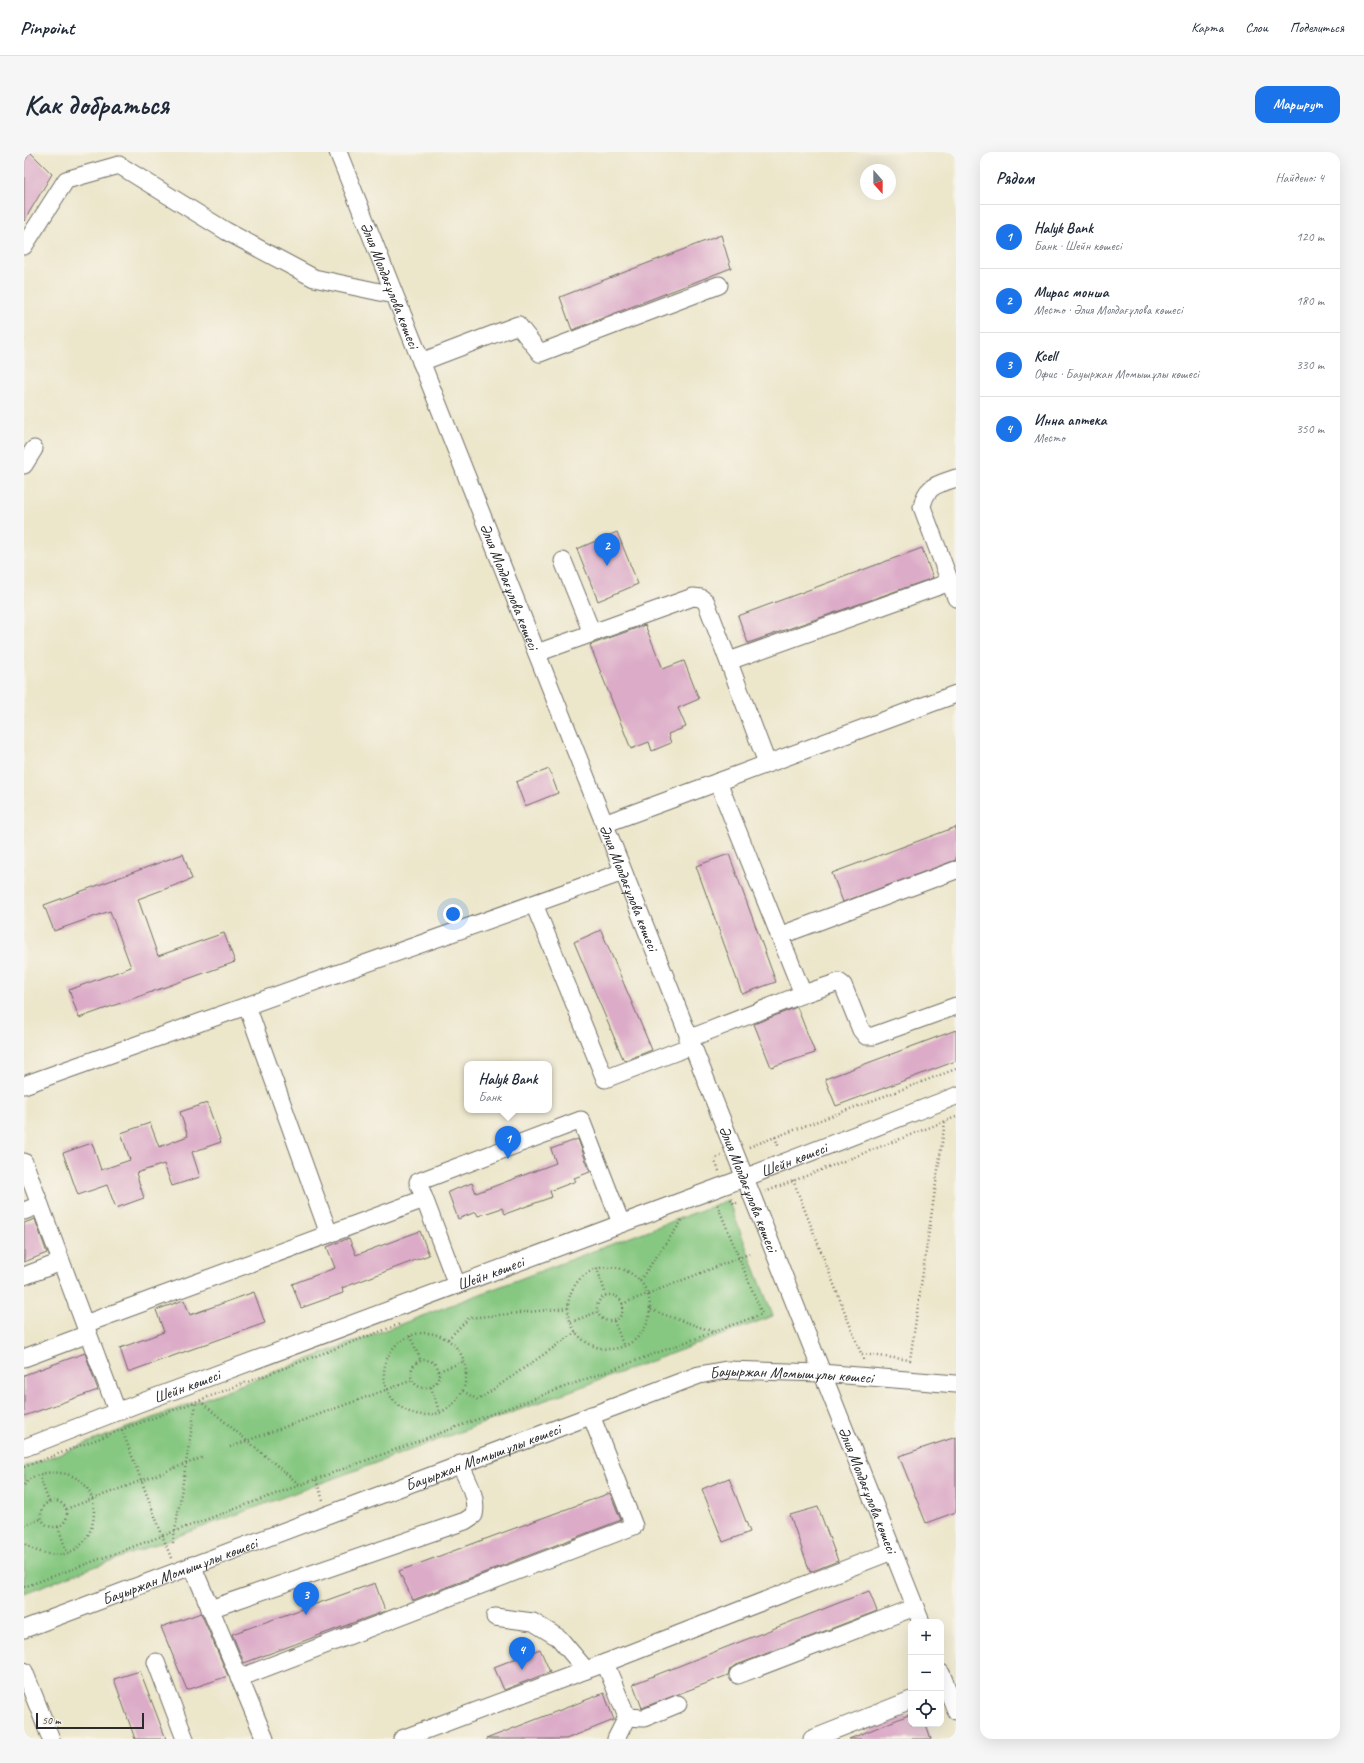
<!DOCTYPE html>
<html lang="ru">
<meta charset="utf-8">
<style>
body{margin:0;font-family:Caveat,sans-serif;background:#f6f6f7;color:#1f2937}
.controls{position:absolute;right:12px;bottom:12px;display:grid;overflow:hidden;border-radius:8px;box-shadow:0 4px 16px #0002}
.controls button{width:36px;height:36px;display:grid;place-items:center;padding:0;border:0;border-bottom:1px solid #e0e1e3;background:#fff;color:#1f2937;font:20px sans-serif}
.compass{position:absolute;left:836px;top:12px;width:36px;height:36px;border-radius:50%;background:#fff;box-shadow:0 4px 16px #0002;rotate:159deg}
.scale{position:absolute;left:12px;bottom:10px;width:108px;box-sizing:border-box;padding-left:4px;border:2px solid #2b2b2b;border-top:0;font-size:11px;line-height:14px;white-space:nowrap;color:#2b2b2b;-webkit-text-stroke:3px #f7f3e8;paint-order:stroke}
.you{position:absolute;left:429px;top:762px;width:14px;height:14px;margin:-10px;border:3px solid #fff;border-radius:50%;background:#1a73e8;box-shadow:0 0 0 6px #1a73e833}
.badge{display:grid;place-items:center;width:26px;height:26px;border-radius:50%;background:#1a73e8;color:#fff;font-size:13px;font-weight:700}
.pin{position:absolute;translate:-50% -33px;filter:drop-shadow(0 1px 2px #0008)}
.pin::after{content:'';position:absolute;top:21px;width:14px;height:12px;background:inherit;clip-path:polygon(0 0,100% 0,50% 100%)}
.popup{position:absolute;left:440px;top:909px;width:88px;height:52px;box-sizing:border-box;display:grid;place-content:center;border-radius:8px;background:#fff;filter:drop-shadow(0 1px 3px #0005);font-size:13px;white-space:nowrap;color:#747a83}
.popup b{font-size:15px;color:#1f2937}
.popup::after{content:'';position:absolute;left:50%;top:100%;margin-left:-8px;border:8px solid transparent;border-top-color:#fff}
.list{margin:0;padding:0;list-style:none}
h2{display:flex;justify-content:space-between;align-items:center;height:52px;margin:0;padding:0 16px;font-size:17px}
h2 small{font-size:13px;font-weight:400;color:#747a83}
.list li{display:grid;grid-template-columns:26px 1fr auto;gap:12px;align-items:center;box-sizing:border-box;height:64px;padding:0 16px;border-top:1px solid #e0e1e3}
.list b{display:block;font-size:15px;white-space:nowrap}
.list p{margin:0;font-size:13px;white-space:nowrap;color:#747a83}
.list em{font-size:13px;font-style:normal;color:#747a83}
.icon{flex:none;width:22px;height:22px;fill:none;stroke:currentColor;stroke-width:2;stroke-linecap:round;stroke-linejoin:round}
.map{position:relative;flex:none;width:932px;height:1587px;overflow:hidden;border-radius:12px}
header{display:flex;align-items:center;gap:24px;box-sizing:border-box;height:56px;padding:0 20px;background:#fff;border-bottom:1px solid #e0e1e3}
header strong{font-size:19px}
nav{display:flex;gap:22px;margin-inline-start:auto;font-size:14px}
.intro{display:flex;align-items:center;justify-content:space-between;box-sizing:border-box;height:96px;padding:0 24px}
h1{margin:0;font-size:28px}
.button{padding:10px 18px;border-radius:12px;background:#1a73e8;color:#fff;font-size:14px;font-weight:700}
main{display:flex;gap:24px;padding:0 24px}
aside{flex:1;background:#fff;border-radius:12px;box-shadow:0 4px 16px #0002}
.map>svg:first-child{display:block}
.green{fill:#86c881;stroke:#587a56}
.building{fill:#dcabc8}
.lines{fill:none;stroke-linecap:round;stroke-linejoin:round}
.minor-casing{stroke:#6f6c63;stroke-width:19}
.path{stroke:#6f6c63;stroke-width:2.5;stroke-dasharray:1 3;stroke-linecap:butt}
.minor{stroke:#fff;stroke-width:17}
.labels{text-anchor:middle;stroke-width:4;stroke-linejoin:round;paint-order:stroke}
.street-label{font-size:16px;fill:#2b2b2b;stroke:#f7f3e8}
</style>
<header>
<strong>Pinpoint</strong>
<nav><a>Карта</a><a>Слои</a><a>Поделиться</a></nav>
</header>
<div class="intro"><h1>Как добраться</h1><a class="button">Маршрут</a></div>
<main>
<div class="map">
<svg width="932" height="1587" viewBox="0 0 932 1587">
<rect width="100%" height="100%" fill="#f7f3e8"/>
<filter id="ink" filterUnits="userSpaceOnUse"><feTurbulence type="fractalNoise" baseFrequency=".025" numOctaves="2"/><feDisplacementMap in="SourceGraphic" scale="8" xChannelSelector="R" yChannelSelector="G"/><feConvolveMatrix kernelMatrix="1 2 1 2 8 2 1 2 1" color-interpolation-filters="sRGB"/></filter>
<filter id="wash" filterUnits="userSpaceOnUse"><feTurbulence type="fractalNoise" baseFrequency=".012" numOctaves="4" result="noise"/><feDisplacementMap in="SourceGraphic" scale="16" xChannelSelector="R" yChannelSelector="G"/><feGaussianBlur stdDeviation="0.9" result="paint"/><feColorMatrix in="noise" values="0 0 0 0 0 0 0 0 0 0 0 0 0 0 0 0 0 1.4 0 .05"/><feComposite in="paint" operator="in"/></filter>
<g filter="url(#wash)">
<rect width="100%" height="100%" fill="#ece6cb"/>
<polygon class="green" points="704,1048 749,1164 0,1441 0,1315"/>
<g id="blocks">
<g class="building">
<polygon points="6,0 28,22 0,69 0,10"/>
<polygon points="697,83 707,116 548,178 536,145"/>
<polygon points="593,380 614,432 574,449 553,397"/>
<polygon points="898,396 909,426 724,491 714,464"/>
<polygon points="621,473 639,517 660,509 675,547 654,556 662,575 644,582 647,591 628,599 625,590 607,597 566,493"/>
<polygon points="525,617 534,641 501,654 492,630"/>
<polygon points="932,675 932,708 819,750 808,721"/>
<polygon points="159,702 168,727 114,747 134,804 200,781 211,810 55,866 45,838 107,815 86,759 30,779 20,753"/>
<polygon points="705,702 752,830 718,842 672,714"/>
<polygon points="577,778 628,898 600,909 550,790"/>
<polygon points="773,855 791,901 747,915 730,872"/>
<polygon points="932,878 932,909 812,954 801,927"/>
<polygon points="183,951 197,990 168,1000 176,1025 148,1034 140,1012 112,1021 120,1046 92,1056 83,1033 54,1043 39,1001 68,991 77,1018 106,1008 97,981 126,971 135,995 164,984 156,960"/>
<polygon points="554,987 566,1020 550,1026 552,1029 526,1039 528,1045 481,1062 478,1056 454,1064 452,1060 434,1067 424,1040 448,1031 452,1041 532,1011 527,997"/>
<polygon points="11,1067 23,1101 0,1110 0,1071"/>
<polygon points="396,1079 405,1103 318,1136 319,1141 277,1156 268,1132 311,1116 303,1095 325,1086 332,1103"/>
<polygon points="230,1140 241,1171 104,1220 96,1196 140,1180 132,1158 160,1148 166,1163"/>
<polygon points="61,1201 74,1238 0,1264 0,1223"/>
<polygon points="932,1285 932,1360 902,1371 875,1304"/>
<polygon points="705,1326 726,1380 699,1390 678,1337"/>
<polygon points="586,1341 597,1368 389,1448 375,1419"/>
<polygon points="794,1355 814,1409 786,1420 766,1363"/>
<polygon points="351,1431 361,1459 220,1511 208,1482"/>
<polygon points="845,1439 853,1459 710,1514 706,1517 704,1523 618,1556 609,1532"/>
<polygon points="177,1461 204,1524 163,1538 137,1475"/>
<polygon points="516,1497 526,1520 480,1538 470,1515"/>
<polygon points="116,1519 142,1587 111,1587 90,1527"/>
<polygon points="580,1541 590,1568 542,1587 462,1587"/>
<polygon points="887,1562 887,1572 902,1572 907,1587 825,1587"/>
</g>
</g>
</g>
<g filter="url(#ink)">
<use href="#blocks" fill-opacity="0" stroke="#6f6c63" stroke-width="1"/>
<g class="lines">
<g class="minor-casing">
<g id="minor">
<path id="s1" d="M314 0 897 1470"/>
<polyline points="0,94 42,28 95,13 202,79 290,126 370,143"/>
<polyline points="397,210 494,173 516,201 695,133"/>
<polyline points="0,313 10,297"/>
<path d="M932 326C913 333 902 333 898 355L932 446"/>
<polyline points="539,409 568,481"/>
<polyline points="513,501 669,445 677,446 682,450 743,611"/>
<polyline points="705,509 926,430"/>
<polyline points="580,672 694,630"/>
<polyline points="510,752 581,927 667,894"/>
<polyline points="755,784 932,718"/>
<polyline points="779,842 694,630 932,542"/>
<polyline points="223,854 305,1082"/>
<polyline points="664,887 779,842 815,830 819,833 837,878 842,884 849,884 932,854"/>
<polyline points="0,933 599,720"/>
<polyline points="0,1010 93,1259"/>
<polyline points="0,1059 16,1053"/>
<polyline points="0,1124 37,1110"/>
<polyline points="433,1133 394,1030 557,968 597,1071"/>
<polyline points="61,1172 400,1047"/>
<polyline points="0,1206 64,1182"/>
<path id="s2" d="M0 1296 113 1252 720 1026 932 944"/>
<polyline points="168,1413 241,1587"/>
<path d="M186 1457 441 1369 450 1363C454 1345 443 1328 436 1312"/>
<polyline points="471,1465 509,1470 535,1486 562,1518"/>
<path id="s3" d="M0 1477 675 1223 702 1218 797 1221 932 1232"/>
<polyline points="132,1510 161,1587"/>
<polyline points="581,1511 603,1565 592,1587"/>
<polyline points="0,1519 27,1587"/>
<polyline points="917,1521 932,1559"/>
<polyline points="714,1523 891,1455"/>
<polyline points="215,1526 610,1374 567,1263"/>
<polyline points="603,1565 620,1566 654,1552"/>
<polyline points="378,1587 581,1511 868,1399"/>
<polyline points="788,1587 887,1548"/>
</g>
</g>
<g class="path">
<polyline points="751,985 755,996"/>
<polyline points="725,995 932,917"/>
<polyline points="695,1019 690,1007 697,1004"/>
<polyline points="769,1028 840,1209"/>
<polyline points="741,1040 932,965"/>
<polyline points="707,1047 710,1052 715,1050"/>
<circle cx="585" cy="1156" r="41"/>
<polyline points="573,1116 582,1143"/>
<polyline points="616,1128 659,1067"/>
<circle cx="586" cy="1156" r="13"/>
<polyline points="598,1152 725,1102"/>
<polyline points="627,1158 690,1180"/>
<polyline points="590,1169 600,1195"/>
<polyline points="547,1170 573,1160"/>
<circle cx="401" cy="1222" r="41"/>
<polyline points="386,1184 397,1209"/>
<polyline points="424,1187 445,1166 544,1156"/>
<polyline points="838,1202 886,1208 921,970"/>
<circle cx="401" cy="1222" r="14"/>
<polyline points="415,1219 441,1209"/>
<polyline points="407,1235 416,1262"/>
<polyline points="439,1239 454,1248 552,1180"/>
<polyline points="176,1249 276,1333"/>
<polyline points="98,1278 147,1406"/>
<polyline points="206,1295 389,1228"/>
<polyline points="0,1315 376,1172"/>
<polyline points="15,1323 25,1350"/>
<polyline points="292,1328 299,1348"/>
<path d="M0 1333C8 1322 24 1319 36 1321 89 1326 76 1412 24 1402 15 1400 6 1397 0 1390"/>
<circle cx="30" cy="1362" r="13"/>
<polyline points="42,1357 180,1305"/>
<polyline points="0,1373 17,1367"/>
<polyline points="34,1375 43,1400"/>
<polyline points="149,1391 172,1250"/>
<polyline points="0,1435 738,1162 693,1052"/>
</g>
<use href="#minor" class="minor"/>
</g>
</g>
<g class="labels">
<g class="street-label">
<text dy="6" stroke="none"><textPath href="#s1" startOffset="143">Әлия Молдағұлова көшесі</textPath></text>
<text dy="6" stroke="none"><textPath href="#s1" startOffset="467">Әлия Молдағұлова көшесі</textPath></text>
<text dy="6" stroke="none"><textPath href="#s1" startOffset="791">Әлия Молдағұлова көшесі</textPath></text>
<text dy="6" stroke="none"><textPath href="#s2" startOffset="822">Шейн көшесі</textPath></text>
<text dy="6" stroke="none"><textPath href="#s1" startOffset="1115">Әлия Молдағұлова көшесі</textPath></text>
<text dy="6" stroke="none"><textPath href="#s2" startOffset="498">Шейн көшесі</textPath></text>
<text dy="6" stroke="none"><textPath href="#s3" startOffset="814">Бауыржан Момышұлы көшесі</textPath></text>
<text dy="6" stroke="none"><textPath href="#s2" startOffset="174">Шейн көшесі</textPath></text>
<text dy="6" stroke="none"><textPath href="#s3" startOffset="490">Бауыржан Момышұлы көшесі</textPath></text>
<text dy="6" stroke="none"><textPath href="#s1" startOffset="1439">Әлия Молдағұлова көшесі</textPath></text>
<text dy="6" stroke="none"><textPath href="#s3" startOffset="166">Бауыржан Момышұлы көшесі</textPath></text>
</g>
</g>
</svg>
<div class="controls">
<button>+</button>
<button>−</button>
<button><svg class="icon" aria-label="locate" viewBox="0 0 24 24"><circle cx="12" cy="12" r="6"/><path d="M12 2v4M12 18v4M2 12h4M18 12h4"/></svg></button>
</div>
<svg class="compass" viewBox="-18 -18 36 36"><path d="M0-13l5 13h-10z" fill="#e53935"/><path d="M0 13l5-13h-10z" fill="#747a83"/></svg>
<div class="scale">50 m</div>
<div class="you"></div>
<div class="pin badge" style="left:484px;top:1007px">1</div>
<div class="popup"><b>Halyk Bank</b>Банк</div>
<div class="pin badge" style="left:583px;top:414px">2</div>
<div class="pin badge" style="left:282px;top:1463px">3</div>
<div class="pin badge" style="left:498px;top:1518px">4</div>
</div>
<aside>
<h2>Рядом<small>Найдено: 4</small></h2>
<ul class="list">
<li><span class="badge">1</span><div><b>Halyk Bank</b><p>Банк · Шейн көшесі</p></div><em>120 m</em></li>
<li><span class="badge">2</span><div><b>Мирас монша</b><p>Место · Әлия Молдағұлова көшесі</p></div><em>180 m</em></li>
<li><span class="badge">3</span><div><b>Kcell</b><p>Офис · Бауыржан Момышұлы көшесі</p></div><em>330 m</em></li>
<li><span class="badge">4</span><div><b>Инна аптека</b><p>Место</p></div><em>350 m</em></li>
</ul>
</aside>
</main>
